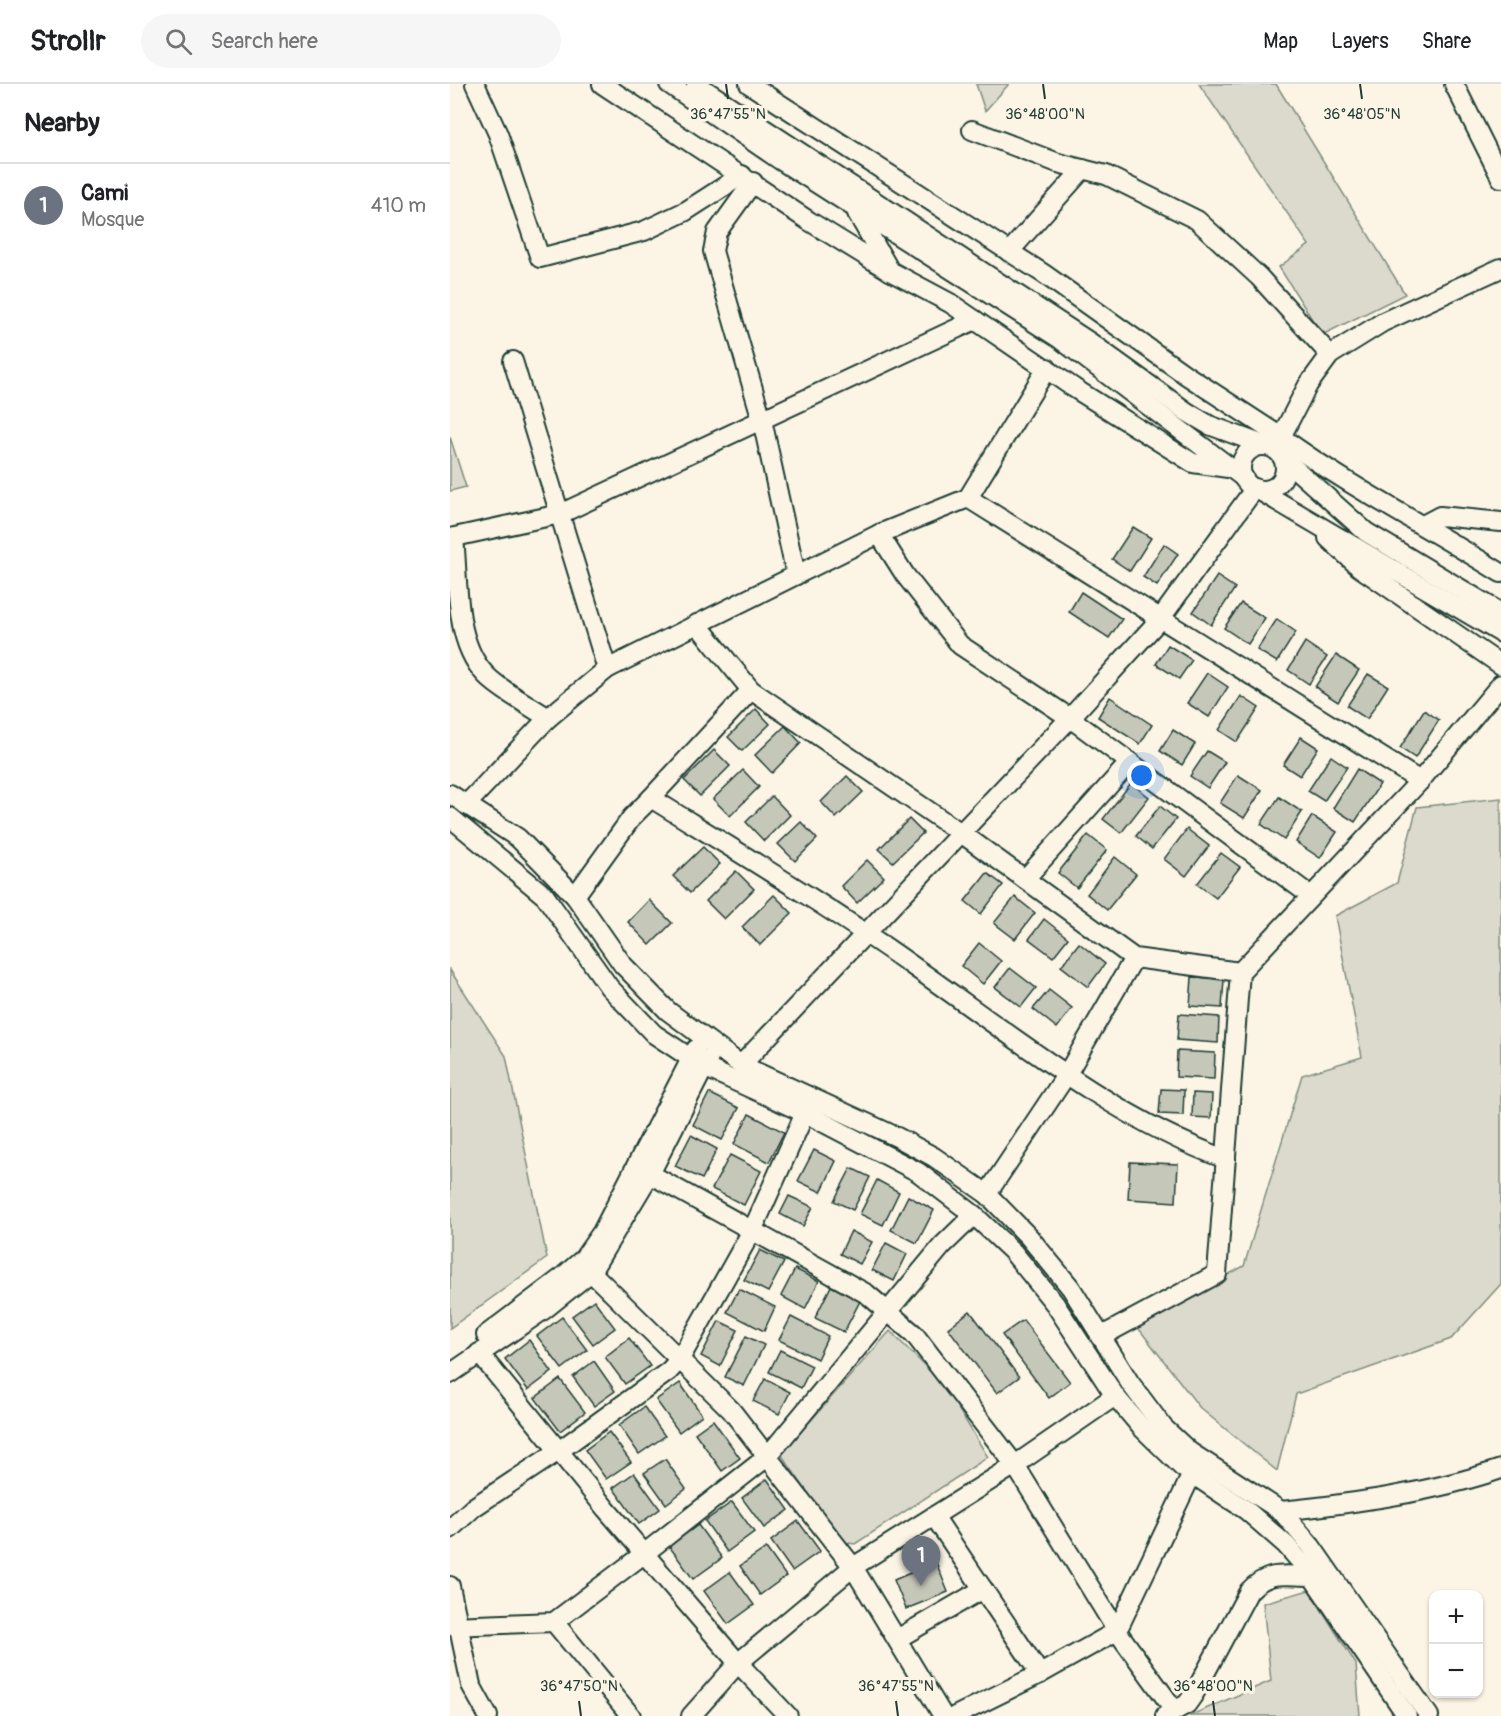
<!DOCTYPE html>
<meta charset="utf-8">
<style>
body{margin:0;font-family:Pangolin,sans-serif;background:#f6f6f6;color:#202124}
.controls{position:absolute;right:18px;bottom:18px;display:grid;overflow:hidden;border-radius:12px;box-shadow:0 2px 4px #0004}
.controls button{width:54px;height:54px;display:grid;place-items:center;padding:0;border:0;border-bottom:2px solid #e0e0e0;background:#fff;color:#202124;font:30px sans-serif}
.you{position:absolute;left:692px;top:692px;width:21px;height:21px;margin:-15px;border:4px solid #fff;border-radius:50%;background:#1a73e8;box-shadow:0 0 0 9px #1a73e833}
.badge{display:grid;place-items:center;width:39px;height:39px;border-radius:50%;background:#7c3aed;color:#fff;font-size:20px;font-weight:700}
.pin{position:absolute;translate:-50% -50px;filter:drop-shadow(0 2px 3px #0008)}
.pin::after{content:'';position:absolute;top:32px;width:21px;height:18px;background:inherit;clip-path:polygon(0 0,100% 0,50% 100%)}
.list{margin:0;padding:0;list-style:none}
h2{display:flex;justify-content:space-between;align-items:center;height:78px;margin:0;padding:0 24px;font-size:26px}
h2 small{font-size:20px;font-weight:400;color:#757577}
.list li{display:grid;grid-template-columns:39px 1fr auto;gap:18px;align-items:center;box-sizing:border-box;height:84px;padding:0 24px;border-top:2px solid #e0e0e0}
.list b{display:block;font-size:22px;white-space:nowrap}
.list p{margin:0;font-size:20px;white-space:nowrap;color:#757577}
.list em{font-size:20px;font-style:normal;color:#757577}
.icon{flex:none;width:33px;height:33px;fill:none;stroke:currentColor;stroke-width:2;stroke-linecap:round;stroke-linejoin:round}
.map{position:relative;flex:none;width:1051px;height:1632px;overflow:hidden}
header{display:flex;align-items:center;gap:36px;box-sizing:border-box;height:84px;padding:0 30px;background:#fff;border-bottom:2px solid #e0e0e0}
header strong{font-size:28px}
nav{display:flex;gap:33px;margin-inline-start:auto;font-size:21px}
.search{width:420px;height:54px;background:#f6f6f6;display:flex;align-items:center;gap:15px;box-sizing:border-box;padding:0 21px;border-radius:33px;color:#757577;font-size:22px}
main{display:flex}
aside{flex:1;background:#fff}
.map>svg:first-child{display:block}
.green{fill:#dcdacc;stroke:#7e8c80;stroke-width:1.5}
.building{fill:#c5c7b9;stroke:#1f3d34;stroke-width:1.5}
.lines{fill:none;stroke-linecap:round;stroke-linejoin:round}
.minor-casing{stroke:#1f3d34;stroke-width:22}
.minor{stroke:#fcf5e5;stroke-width:18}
.ticks{fill:none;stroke:#1f3d34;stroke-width:2}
.ticks-label{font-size:15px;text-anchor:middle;fill:#1f3d34;stroke:#fcf5e5;stroke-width:6;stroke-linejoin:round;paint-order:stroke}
</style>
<header>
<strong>Strollr</strong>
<div class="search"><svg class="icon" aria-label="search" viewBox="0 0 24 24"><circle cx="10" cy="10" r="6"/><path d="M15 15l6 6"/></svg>Search here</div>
<nav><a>Map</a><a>Layers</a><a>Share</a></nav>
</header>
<main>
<aside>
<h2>Nearby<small></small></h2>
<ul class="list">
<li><span class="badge" style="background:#6b7280">1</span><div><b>Cami</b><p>Mosque</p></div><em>410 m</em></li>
</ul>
</aside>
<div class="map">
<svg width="1051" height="1632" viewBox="0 0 1051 1632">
<rect width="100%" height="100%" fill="#fcf5e5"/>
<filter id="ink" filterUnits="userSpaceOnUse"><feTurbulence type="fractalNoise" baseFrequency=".0167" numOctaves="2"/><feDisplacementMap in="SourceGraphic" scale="12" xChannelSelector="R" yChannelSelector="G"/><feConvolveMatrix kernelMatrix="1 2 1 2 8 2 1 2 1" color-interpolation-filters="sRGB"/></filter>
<g filter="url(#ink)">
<g class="green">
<polygon points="526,0 559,0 535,27"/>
<polygon points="749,0 826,0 955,210 872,251 829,183 859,161"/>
<polygon points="0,353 16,403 0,407"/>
<polygon points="1051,714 1051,1200 1001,1255 846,1310 827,1387 750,1324 686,1241 794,1182 852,991 912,973 885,832 947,799 967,723"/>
<polygon points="0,886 56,972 97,1174 0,1244"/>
<polygon points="440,1247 493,1300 538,1373 405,1460 392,1458 331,1370"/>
<polygon points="859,1506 906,1580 910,1632 739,1632 821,1597 813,1519"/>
</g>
<g class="building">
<polygon points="683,443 701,454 680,487 662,475"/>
<polygon points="714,460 728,470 707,502 693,493"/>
<polygon points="767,492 785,504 761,541 743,528"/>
<polygon points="631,508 672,535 659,554 619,528"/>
<polygon points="791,519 815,534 798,560 774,544"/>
<polygon points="827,535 846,548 827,578 807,566"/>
<polygon points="855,558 877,573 859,600 838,586"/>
<polygon points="718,561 742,576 729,595 706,580"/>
<polygon points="886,571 909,586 888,618 865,603"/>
<polygon points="757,589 778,603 759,633 737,619"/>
<polygon points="918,590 938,602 917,635 897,622"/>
<polygon points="791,612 809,624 787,658 769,646"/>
<polygon points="660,613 702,641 690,660 648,633"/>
<polygon points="306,625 320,640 292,667 278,653"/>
<polygon points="974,626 989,636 965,674 950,664"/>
<polygon points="335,642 351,659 322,689 305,671"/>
<polygon points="723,646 745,660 732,681 710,667"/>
<polygon points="851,653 868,664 850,692 833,681"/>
<polygon points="264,666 280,682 250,712 234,696"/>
<polygon points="757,667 775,678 758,704 740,692"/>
<polygon points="881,672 897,683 874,717 858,707"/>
<polygon points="907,685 930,700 905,738 883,724"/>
<polygon points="293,686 309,703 280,732 263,715"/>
<polygon points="788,691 812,706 794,734 770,719"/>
<polygon points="397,692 413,708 386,734 371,718"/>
<polygon points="681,699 699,713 671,749 653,735"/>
<polygon points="322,712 340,731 314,757 296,738"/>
<polygon points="829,713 852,728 834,756 811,740"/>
<polygon points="710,722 726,735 702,765 686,752"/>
<polygon points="862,732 887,748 870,774 846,758"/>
<polygon points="459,735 473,749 443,778 429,765"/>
<polygon points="351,738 367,755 345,777 328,760"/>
<polygon points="737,745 759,762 736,792 714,775"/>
<polygon points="638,751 657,766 627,804 608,789"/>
<polygon points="253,763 270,780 240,809 223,792"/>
<polygon points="771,769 790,783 766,814 747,800"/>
<polygon points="665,773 686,790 657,826 637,810"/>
<polygon points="417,776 434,793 407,819 391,802"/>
<polygon points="286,787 304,805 274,835 256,817"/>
<polygon points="537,789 553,801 531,830 515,817"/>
<polygon points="324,811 342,829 310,861 292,843"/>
<polygon points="565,813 585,829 565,855 544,839"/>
<polygon points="199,816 222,839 200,861 178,838"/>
<polygon points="594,835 618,854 603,873 579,855"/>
<polygon points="529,859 551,877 533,900 511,882"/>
<polygon points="629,859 655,880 638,903 611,882"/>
<polygon points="560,884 586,904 571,923 545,903"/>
<polygon points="742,893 774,895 772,924 740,922"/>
<polygon points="599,906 622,924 607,944 583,925"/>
<polygon points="729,930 769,933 768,959 727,956"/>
<polygon points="727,967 765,969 764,995 726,993"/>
<polygon points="711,1005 734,1006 733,1031 709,1030"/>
<polygon points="259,1009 289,1024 272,1056 243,1041"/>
<polygon points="743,1009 762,1010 761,1034 742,1033"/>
<polygon points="299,1030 334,1048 319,1078 284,1060"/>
<polygon points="241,1051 267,1065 252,1095 225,1082"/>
<polygon points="364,1066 386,1077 371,1108 348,1097"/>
<polygon points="280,1071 311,1087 294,1121 262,1105"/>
<polygon points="680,1078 728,1080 726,1118 678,1115"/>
<polygon points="401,1084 420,1093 403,1126 384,1117"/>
<polygon points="427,1096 449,1108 433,1141 410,1130"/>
<polygon points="339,1112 363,1123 353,1142 330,1130"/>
<polygon points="458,1112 484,1126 467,1159 441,1146"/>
<polygon points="401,1147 422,1158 410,1180 390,1170"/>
<polygon points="436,1159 457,1170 444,1197 422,1186"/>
<polygon points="310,1166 334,1178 318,1208 294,1196"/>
<polygon points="345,1185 369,1197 355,1225 331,1212"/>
<polygon points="381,1202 410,1217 394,1248 365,1234"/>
<polygon points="289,1205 325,1223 314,1247 277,1228"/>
<polygon points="144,1216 165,1244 143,1260 122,1232"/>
<polygon points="520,1227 569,1293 547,1309 498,1244"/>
<polygon points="112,1233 137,1266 112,1285 87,1252"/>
<polygon points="341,1233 378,1252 367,1275 329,1256"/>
<polygon points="573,1236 620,1298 599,1314 552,1251"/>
<polygon points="269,1237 288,1246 270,1282 251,1272"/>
<polygon points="296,1252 314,1261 294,1302 275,1293"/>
<polygon points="179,1254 200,1282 175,1300 155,1273"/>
<polygon points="79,1256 102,1288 78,1306 55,1275"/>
<polygon points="330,1266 362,1282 351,1304 319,1288"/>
<polygon points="144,1277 165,1307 144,1322 123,1293"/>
<polygon points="110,1295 135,1328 110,1347 85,1314"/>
<polygon points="315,1295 340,1308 329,1330 303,1317"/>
<polygon points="230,1299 252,1331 229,1348 206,1316"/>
<polygon points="194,1323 215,1352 189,1370 169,1341"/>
<polygon points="263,1336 290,1374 272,1387 245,1349"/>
<polygon points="159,1348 181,1378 156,1395 135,1366"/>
<polygon points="215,1375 236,1405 216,1420 194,1389"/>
<polygon points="184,1389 210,1425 189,1440 163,1404"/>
<polygon points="317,1395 339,1426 314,1444 292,1414"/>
<polygon points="282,1418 304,1448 277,1468 255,1437"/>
<polygon points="348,1437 370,1467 342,1487 321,1457"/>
<polygon points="248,1441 272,1474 243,1495 219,1462"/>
<polygon points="316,1464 336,1492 310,1511 290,1482"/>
<polygon points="486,1478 498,1508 456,1525 444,1496"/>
<polygon points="280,1488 304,1521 278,1540 254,1507"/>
</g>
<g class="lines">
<g class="minor-casing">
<g id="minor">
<polyline points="25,0 48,50 90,174 194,147 236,127 292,91"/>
<polyline points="152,0 359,137 440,187"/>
<polyline points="219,0 330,76 610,255 794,394"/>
<polyline points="246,0 641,259 737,328 759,341 816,362"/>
<polyline points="299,0 594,190 736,291 831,353 858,301 880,271 933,238 1051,184"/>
<polyline points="1004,0 1051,94"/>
<polyline points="522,46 608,79 656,91 747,136 809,193 880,271"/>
<polyline points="303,98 267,148 263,167 312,336 346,491"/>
<polyline points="407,129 440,187 500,219 624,304 743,379 778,384"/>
<polyline points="559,168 633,85"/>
<polyline points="63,277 157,585"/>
<path d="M824 362 831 353C901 404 978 443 1051 489"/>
<circle cx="813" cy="384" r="22"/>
<polyline points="833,374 916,448 1051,529"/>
<polyline points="518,414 597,284"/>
<polyline points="973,441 990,432 1051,438"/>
<polyline points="429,450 455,491 510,561 620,634 861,812"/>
<polyline points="0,454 110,430 525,236"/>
<path d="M4 454C9 499 3 562 40 595 57 610 79 621 98 634"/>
<polyline points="878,454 909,483 1051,581"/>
<polyline points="247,540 301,606 511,749 684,874 790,888"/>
<polyline points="0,710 68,754 125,812 173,881 218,927 291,981 447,1053 484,1073 537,1110 579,1153 621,1204 680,1299 713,1343 740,1368 831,1427 861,1462 979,1632"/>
<polyline points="201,714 301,606"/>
<polyline points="16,721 98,634 157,585 429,450 518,414 970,697"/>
<polyline points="0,733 95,812 159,903 204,950 254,983 355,1029 468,1088 524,1131 563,1168 605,1220 665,1312 691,1343 732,1383 796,1426 836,1461 857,1485 957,1632"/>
<polyline points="575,795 680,678"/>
<path d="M125 812 182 733 201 714C288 768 376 821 460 880 556 947 666 1036 776 1075"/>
<polyline points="291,981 620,634 711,534 805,404 1051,549"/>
<polyline points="200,1090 417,1210 464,1250 565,1381 667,1547 725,1627"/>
<polyline points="537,1110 617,990 684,874"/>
<polyline points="141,1188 281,1326 403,1483 493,1632"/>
<polyline points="36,1251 110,1195 133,1175 152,1148 246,965"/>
<polyline points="650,1253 767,1190 790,888 970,697 1051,600"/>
<polyline points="29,1269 156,1425 288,1579 403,1483 565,1381 665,1312"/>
<polyline points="0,1290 95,1225 141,1188 200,1090 259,974"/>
<path d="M831 1427C905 1419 981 1409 1051 1385"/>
<polyline points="484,1432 590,1590"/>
<polyline points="0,1445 24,1423 110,1366 219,1287 230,1275 303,1145 355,1029"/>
<polyline points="0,1502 21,1601 38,1632"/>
<polyline points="104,1538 181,1632"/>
<polyline points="0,1542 104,1538 195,1469 317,1373 492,1162 524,1131"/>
<polyline points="447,1555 533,1505"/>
<polyline points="241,1632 288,1579 338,1632"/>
<polyline points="505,1632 590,1590 667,1547 742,1390"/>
<path d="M715 1632 737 1620 744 1610 799 1507C819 1486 834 1492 861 1492"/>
</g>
</g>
<use href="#minor" class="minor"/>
</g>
</g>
<path class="ticks" d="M276 0 278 15M593 0 595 15M910 0 912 15M129 1617 131 1632M446 1617 448 1632M763 1617 765 1632"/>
<g class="ticks-label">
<text x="278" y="35">36°47'55"N</text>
<text x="595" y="35">36°48'00"N</text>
<text x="912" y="35">36°48'05"N</text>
<text x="129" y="1607">36°47'50"N</text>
<text x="446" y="1607">36°47'55"N</text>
<text x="763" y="1607">36°48'00"N</text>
</g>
</svg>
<div class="controls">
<button>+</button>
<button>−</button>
</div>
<div class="you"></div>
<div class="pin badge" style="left:471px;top:1502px;background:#6b7280">1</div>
</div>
</main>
